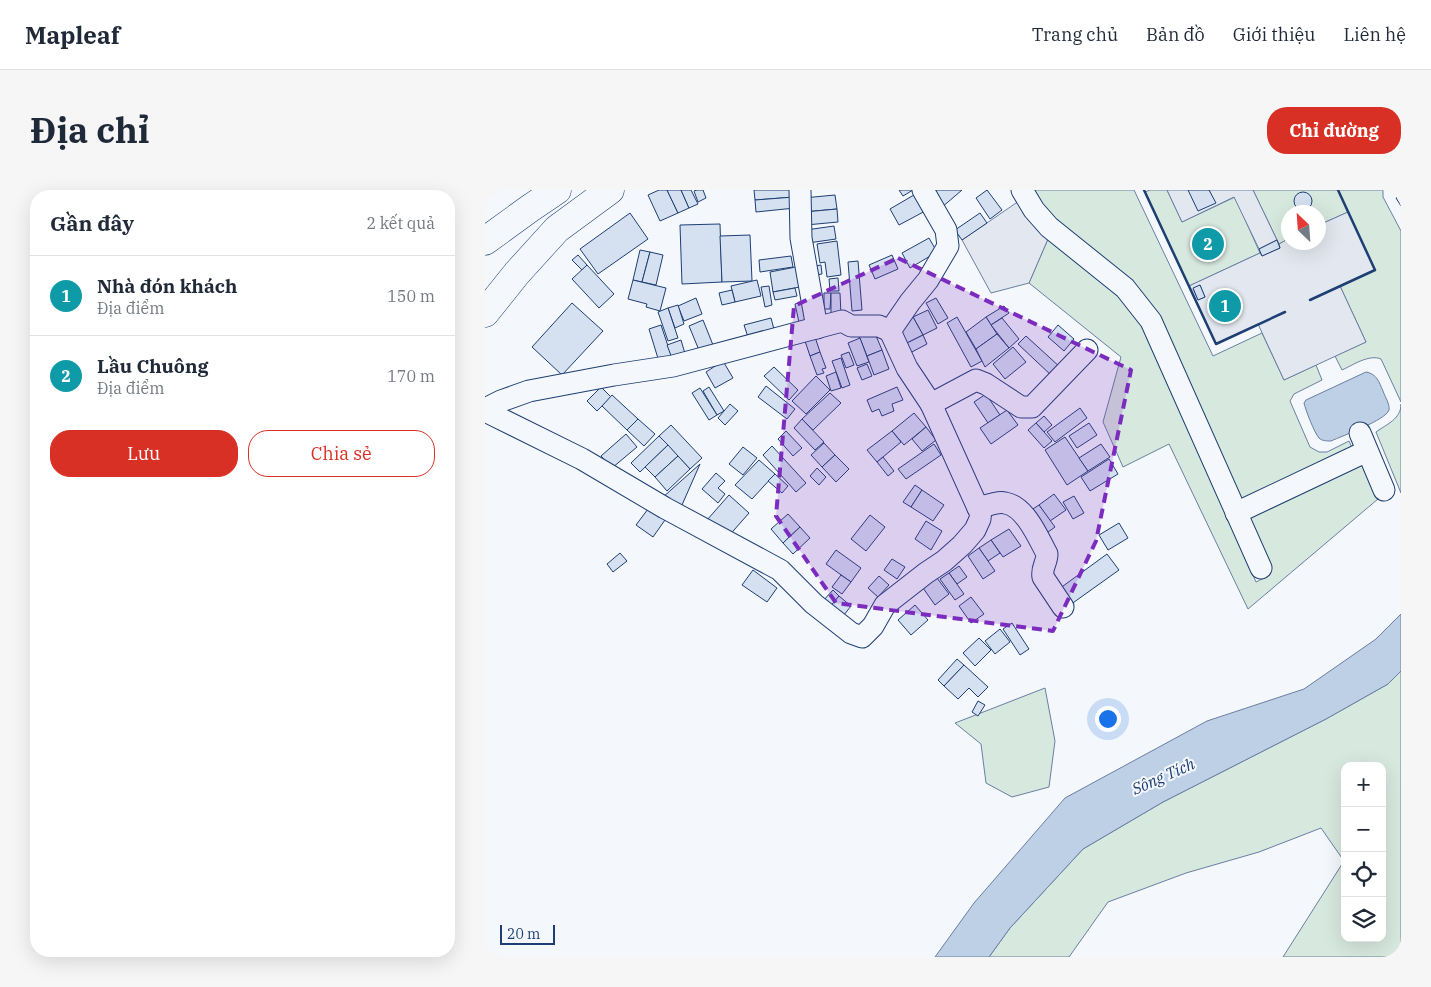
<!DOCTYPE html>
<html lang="vi">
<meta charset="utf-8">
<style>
body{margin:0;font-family:"IBM Plex Serif",serif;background:#f6f6f7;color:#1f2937}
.controls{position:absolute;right:15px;bottom:15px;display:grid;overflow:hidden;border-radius:10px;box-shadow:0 5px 20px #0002}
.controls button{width:45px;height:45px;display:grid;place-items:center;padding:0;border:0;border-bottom:1px solid #e0e1e3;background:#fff;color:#1f2937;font:25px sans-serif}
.compass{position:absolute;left:796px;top:15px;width:45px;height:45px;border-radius:50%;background:#fff;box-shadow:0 5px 20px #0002;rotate:335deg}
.scale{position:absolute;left:15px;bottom:12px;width:55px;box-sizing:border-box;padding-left:5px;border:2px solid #1d3f73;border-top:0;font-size:14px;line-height:18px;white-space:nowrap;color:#1d3f73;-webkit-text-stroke:4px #f4f7fb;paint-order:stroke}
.you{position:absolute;left:622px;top:528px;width:18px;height:18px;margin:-12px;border:4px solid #fff;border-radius:50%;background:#1a73e8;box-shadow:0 0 0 8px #1a73e833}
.badge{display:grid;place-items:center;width:32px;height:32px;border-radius:50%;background:#d93025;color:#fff;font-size:16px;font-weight:700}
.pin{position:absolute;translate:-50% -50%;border:2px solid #fff;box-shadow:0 1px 5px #0006}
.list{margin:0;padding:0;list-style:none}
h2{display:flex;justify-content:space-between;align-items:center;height:65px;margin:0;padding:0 20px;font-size:21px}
h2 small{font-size:16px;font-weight:400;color:#747a83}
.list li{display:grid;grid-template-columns:32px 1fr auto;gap:15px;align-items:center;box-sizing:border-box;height:80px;padding:0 20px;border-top:1px solid #e0e1e3}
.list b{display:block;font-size:19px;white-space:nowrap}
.list p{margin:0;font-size:16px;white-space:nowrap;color:#747a83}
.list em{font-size:16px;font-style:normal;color:#747a83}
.actions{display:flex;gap:10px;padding:15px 20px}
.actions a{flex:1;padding:11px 0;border:1px solid #d93025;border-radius:20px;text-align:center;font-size:18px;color:#d93025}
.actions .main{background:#d93025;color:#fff}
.icon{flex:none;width:28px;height:28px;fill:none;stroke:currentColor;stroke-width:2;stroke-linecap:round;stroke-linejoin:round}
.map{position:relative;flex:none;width:916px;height:767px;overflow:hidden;border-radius:20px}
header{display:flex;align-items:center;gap:30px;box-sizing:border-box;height:70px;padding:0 25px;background:#fff;border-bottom:1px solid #e0e1e3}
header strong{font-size:24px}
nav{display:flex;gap:28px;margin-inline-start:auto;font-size:18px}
.intro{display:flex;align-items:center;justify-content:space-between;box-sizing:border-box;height:120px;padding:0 30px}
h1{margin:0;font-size:35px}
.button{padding:12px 22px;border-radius:20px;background:#d93025;color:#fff;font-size:18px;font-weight:700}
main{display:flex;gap:30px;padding:0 30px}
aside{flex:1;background:#fff;border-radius:20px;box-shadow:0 5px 20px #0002}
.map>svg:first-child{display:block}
.green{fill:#d7e8df;stroke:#687fa3;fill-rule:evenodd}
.parking{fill:#e3e8f0;stroke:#687fa3;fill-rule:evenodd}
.water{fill:#bed0e5;stroke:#687fa3}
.building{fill:#d5e0f0;stroke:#1d3f73}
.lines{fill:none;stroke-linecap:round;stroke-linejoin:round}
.minor-casing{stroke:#1d3f73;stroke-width:23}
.highway-casing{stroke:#1d3f73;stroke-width:29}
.minor{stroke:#f4f7fb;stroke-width:21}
.highway{stroke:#f4f7fb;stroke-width:28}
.wall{stroke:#1d3f73;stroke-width:2.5}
.marked{fill:#7b2cbf;fill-opacity:0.2;stroke:#7b2cbf;stroke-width:4;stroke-dasharray:10 6;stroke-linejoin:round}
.labels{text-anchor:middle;stroke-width:4;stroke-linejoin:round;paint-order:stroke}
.water-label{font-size:16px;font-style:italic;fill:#1d3f73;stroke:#f4f7fb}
</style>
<header>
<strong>Mapleaf</strong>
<nav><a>Trang chủ</a><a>Bản đồ</a><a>Giới thiệu</a><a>Liên hệ</a></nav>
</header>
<div class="intro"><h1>Địa chỉ</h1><a class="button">Chỉ đường</a></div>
<main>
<aside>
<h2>Gần đây<small>2 kết quả</small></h2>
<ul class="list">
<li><span class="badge" style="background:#0f9aa8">1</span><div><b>Nhà đón khách</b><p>Địa điểm</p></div><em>150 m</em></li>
<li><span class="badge" style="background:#0f9aa8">2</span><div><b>Lầu Chuông</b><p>Địa điểm</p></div><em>170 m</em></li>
</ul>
<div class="actions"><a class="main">Lưu</a><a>Chia sẻ</a></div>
</aside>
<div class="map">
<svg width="916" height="767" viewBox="0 0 916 767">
<rect width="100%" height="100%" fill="#f4f7fb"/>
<g class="green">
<polygon points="545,0 649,0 728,166 777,143 799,190 831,175 837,190 809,204 805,211 825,257 834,262 842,262 864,251 868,260 755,313 665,118 564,29"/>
<polygon points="665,0 682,0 697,32 750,7 775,63 704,96 660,2"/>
<path d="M768 0H898V7L916 41V212L896 169C884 164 868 175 857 180L850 166 881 152 855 96 863 22 834 35V22H804L803 49 794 54Z"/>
<polygon points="563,49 638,105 660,134 771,392 785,385 760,327 877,273 893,309 763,419 684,254 638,277 618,232 636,167 544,93"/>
<path d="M916 214V303L891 242C902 234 916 229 916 214Z"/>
<path d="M916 481V767H798L859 671 836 638 774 662 701 683 623 712 584 767H504L525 738 598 659 678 612 841 529 903 494ZM860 576H897V748H860Z"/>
<polygon points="560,498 570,551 564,597 527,607 501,593 496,554 470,533"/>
</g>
<g class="parking">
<polygon points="682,0 703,0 730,13 724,0 768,0 792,50 774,59 749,7 697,32"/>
<polygon points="534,11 563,49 544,93 506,103 477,50"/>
<path d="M863 22 890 80 855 96 881 152 799 190 773 134 731 154 704 96 775 63 777 66 795 58 794 54 803 49 804 52H834V35ZM715 95 720 107 713 110 708 99ZM742 101 753 124 738 130 728 108Z"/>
</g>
<g class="water">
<path d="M881 182C892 184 894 192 898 201 900 207 905 214 904 220 901 230 857 246 846 251 842 251 837 251 834 248 829 242 821 221 819 213L821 210Z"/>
<polygon points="916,424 916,481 903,494 841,529 678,612 598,659 525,738 504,767 450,767 489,713 580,608 722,531 819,499 891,449"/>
</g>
<g class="building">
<polygon points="174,0 182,0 193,23 175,31 163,5"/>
<polygon points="182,0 196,0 204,18 193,23"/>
<polygon points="196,0 206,0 213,14 204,18"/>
<polygon points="212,0 218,0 221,8 213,12 209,1"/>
<polygon points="269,0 308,0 309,7 270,10"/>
<polygon points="414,0 428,0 418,6"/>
<polygon points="448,0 477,0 456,18"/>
<polygon points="502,0 517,20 505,29 491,8"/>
<polygon points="703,0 724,0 731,13 713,21"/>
<polygon points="434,2 444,19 414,35 405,19"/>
<circle cx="818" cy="11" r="9"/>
<polygon points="350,5 352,19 319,22 318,8"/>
<polygon points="916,5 916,16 911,8"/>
<polygon points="309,7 310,18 271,22 270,10"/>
<polygon points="352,19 353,32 321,35 319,22"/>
<polygon points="145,23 163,49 113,84 95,59"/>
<polygon points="495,23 502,33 477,50 470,40"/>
<polygon points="235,34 237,92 197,94 195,35"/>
<polygon points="349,36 351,49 323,53 321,40"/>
<polygon points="265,45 267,91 237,92 235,46"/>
<circle cx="723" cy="54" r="9"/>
<polygon points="444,48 452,62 425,78 417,63"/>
<polygon points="792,50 795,58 777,66 774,59"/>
<polygon points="352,51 356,85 342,87 340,72 335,73 332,54"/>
<polygon points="155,60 165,62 157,92 148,90"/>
<polygon points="165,62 178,65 171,95 157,92"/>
<polygon points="93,65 102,75 97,80 87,70"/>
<polygon points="407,65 413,79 390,89 384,75"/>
<polygon points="306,66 308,77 275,82 274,70"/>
<polygon points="373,71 377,120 367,121 363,72"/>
<polygon points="102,75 129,104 114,118 87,89"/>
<polygon points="336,75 337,84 325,86 330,76"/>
<polygon points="316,76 320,96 288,102 285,82"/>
<polygon points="353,88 354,101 345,101 344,89"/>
<polygon points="148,90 181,98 175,121 161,117 162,114 143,109"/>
<polygon points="272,90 276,106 250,112 246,96"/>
<polygon points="715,95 720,107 713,110 708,98"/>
<polygon points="284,96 287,115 280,117 276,97"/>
<polygon points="310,98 312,106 290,110 288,102"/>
<polygon points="247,100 250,112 237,115 234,103"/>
<polygon points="742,101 753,124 738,131 728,108"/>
<polygon points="339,103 346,103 345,119 339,119"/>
<polygon points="346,103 355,103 356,125 346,125"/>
<polygon points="211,108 217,124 199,131 193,116"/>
<polygon points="451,108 463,128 453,134 441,113"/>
<polygon points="322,111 327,135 315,137 310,114"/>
<polygon points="87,113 118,141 77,185 47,157"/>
<polygon points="193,115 199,134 190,138 183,118"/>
<polygon points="519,116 524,123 506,135 501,127"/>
<polygon points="183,118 193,148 183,151 173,122"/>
<polygon points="443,120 452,138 438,145 428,127"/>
<polygon points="428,127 438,145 420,154 411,136"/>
<polygon points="472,127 497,171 486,177 462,133"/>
<polygon points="501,127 512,144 491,159 481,142"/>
<polygon points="286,128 290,143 264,150 259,135"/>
<polygon points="517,128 534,149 524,158 506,135"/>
<polygon points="218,130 230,160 216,165 204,136"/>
<polygon points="176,135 188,171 175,175 164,139"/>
<polygon points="573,135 589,149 579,161 563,147"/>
<polygon points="372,141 389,141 397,160 382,166"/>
<polygon points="512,144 524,158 500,177 491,159"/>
<polygon points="438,145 442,154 425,163 420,154"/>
<polygon points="541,146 576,178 568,187 533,154"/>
<polygon points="330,147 335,162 325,166 320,151"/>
<polygon points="375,148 384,172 372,176 363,153"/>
<polygon points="196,150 201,167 188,171 182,155"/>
<polygon points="528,157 541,172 520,189 508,174"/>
<polygon points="397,160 404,179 389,185 382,166"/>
<polygon points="335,162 341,178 337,179 339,183 332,185 325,166"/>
<polygon points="364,162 369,175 361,178 356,165"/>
<polygon points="356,168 365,195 357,198 347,171"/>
<polygon points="238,171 248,188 230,198 221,182"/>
<polygon points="382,174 387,186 377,190 372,178"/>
<polygon points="289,177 313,200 304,210 279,186"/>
<polygon points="351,182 356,198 346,201 341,186"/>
<polygon points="331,186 345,200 321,224 307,211"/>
<polygon points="281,196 310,219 302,229 273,207"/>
<polygon points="116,197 126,207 112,221 102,211"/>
<polygon points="224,197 239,221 232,225 218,201"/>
<polygon points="412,197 418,210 407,214 409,221 397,226 394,219 387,222 382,210"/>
<polygon points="215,198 232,225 224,230 207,203"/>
<polygon points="345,203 356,213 328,240 317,229"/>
<polygon points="501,204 515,225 503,233 489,212"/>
<polygon points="127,205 153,229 142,240 117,216"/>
<polygon points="245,214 253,221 240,235 233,228"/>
<polygon points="595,218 602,228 570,252 562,242"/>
<polygon points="522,220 533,235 506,254 495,238"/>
<polygon points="429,223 441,237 419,255 407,241"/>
<polygon points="559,226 567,235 559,242 551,233"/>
<polygon points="153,229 170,244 159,256 142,240"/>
<polygon points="317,229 339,252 330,260 309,238"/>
<polygon points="551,233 567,251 559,258 543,240"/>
<polygon points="604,233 612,245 592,258 584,246"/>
<polygon points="186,235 217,268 205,279 174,246"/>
<polygon points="441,237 451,250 437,261 427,249"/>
<polygon points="301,241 317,258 308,266 293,249"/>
<polygon points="407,241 416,252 392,272 382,260"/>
<polygon points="141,244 152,257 127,278 116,266"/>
<polygon points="174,246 183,255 155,282 146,273"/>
<polygon points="580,247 603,281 582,295 560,260"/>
<polygon points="339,253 350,265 337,277 326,265"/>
<polygon points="449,254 456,265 421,289 413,279"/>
<polygon points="616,254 625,267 603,281 594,268"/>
<polygon points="183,255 193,266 170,287 160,277"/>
<polygon points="287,256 321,293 311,302 278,265"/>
<polygon points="258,257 272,268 258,285 244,274"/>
<polygon points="350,265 364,279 351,292 337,277"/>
<polygon points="193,266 205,279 182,301 170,287"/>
<polygon points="398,267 409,281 403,286 392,272"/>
<polygon points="624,269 633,284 605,301 596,287"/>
<polygon points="274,270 290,284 267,309 250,295"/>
<polygon points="215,274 197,315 177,308"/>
<polygon points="332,278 341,287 334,295 325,286"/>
<polygon points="231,283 240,291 233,298 240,304 233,313 217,299"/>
<polygon points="290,284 303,296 297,303 283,291"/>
<polygon points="430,295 437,300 426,317 418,312"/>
<polygon points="437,300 459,315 448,331 426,317"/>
<polygon points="569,304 581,320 565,331 554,315"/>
<polygon points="244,305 264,323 242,348 222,330"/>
<polygon points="589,306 599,323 588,329 578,312"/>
<polygon points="554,315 570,337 559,345 543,322"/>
<polygon points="163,319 180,330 168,347 151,335"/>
<polygon points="303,324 315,337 298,353 286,339"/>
<polygon points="385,325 400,337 381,361 366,349"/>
<polygon points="441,331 457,341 446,360 430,349"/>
<polygon points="634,333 643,348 623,360 614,345"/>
<polygon points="315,337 325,348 308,364 298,353"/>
<polygon points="524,339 536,356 518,367 506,350"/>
<polygon points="506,350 515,363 503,371 494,358"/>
<polygon points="494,358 510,381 498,389 483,366"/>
<polygon points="351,360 376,378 366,392 341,374"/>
<polygon points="135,363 142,371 128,382 122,374"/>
<polygon points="622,364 634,380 585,415 574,399"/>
<polygon points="407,369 420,377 412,389 399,380"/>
<polygon points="474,376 482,387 472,394 464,383"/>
<polygon points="268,380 292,398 282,412 257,395"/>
<polygon points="464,383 479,404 470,410 455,389"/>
<polygon points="356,385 366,392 357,404 347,397"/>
<polygon points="394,386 404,395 393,407 383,398"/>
<polygon points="452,388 464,404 450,415 438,398"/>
<polygon points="348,400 354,406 343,419 336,413"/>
<polygon points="354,406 366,416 355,430 343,419"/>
<polygon points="486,407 499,424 486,433 474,416"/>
<polygon points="430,415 443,430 426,445 413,430"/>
<polygon points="527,433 544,459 535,465 518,439"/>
<polygon points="515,439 525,452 510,464 500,451"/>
<polygon points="494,448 506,460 490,476 478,463"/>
<polygon points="472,469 479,475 459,496 453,490"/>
<polygon points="479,475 503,497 493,507 484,498 473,509 459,496"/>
<polygon points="493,511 500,515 493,526 487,522"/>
</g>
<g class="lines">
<g class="minor-casing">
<g id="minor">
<polyline points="315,0 316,48 332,138"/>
<polyline points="537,0 549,20 564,37 640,98 666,131 776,378"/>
<polyline points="446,214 491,190 501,194 536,217 547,217 602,160"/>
<polyline points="0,219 16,211 44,201 129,185 188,176 357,131 366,136 394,136 405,141"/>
<polyline points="0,221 97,269 180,318 295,380 329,414 366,443 377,447 388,436 400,415 441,383 459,371 477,355 490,340 495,329 496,318 493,318 446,214 422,178 405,141 425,112 443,90 463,56 461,40 438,0"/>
<polyline points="875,243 899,300"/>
<path d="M493 318C501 316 513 311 520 313 540 316 553 347 562 364 562 373 556 378 558 387L578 417"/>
<polyline points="751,323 882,261"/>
</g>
</g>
<g class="highway-casing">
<g id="highway">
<polyline points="0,51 44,19 72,0"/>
<polyline points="0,123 32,83 72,39 125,0"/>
</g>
</g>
<use href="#minor" class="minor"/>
<use href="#highway" class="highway"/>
<g class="wall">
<polyline points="659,0 731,154 800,122"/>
<polyline points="825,110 890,80 853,0"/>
</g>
</g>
<path class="marked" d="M413 68 646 180 611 351 568 441 351 413 291 326 309 116Z"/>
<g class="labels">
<g class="water-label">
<text transform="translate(678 586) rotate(-24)" y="6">Sông Tích</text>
</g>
</g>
</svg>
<div class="controls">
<button>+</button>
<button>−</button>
<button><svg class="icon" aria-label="locate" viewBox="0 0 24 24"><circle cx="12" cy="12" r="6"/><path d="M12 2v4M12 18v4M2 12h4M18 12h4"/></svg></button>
<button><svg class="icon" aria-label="layers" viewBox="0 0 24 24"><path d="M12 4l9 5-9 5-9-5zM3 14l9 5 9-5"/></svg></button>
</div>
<svg class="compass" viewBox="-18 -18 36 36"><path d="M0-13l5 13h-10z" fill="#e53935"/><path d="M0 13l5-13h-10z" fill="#747a83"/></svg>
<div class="scale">20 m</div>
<div class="you"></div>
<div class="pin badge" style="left:740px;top:116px;background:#0f9aa8">1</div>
<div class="pin badge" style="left:723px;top:54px;background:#0f9aa8">2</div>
</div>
</main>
